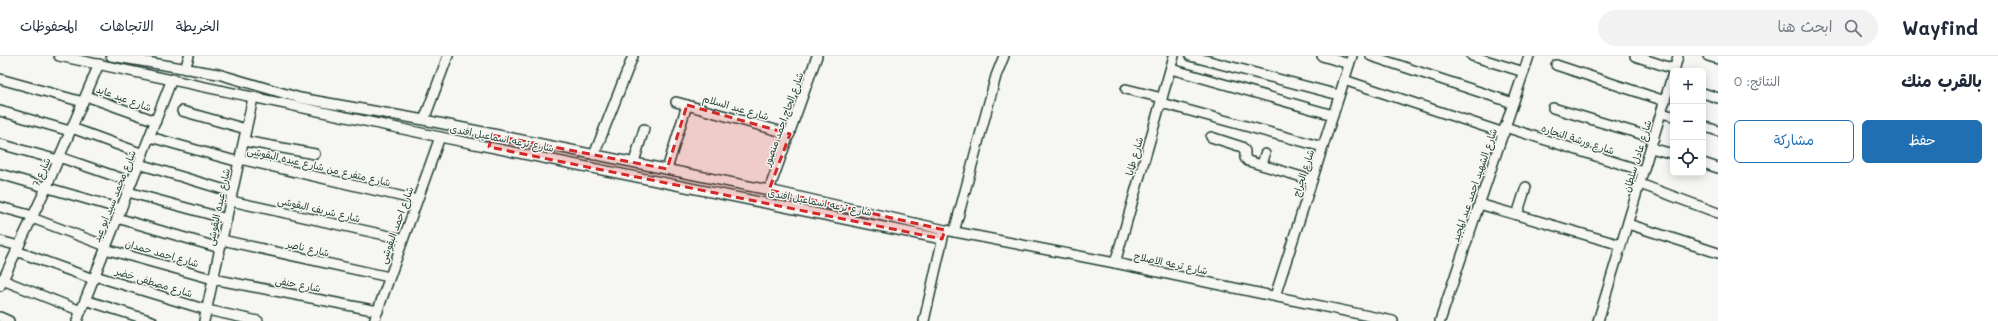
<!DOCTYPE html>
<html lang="ar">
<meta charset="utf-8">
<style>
body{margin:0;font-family:Mali,"Playpen Sans Arabic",sans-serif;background:#f2f2f3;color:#1f2937;direction:rtl}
.controls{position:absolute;right:12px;top:12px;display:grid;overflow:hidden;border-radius:6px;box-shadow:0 2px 10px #0003}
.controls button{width:36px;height:36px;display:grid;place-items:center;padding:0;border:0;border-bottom:1px solid #e0e1e3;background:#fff;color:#1f2937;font:20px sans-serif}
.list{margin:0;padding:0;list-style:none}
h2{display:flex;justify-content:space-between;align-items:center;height:52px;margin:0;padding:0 16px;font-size:17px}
h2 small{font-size:13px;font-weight:400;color:#747a83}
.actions{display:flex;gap:8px;padding:12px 16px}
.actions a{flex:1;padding:9px 0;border:1px solid #1f6fb2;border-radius:6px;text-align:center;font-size:14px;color:#1f6fb2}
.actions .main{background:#1f6fb2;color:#fff}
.icon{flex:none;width:22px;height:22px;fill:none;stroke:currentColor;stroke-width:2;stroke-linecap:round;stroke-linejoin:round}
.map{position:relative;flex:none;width:1718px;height:265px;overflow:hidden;direction:ltr}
header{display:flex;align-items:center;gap:24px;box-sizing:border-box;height:56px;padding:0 20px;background:#fff;border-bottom:1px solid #e0e1e3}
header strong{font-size:19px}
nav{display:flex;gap:22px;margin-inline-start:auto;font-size:14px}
.search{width:280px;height:36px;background:#f2f2f3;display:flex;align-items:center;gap:10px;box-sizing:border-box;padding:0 14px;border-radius:22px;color:#747a83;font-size:15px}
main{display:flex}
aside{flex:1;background:#fff}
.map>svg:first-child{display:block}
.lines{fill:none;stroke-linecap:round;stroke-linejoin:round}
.minor-casing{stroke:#1f3d34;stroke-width:12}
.minor{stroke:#f6f6f2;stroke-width:9}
.marked{fill:#d62828;fill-opacity:0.2;stroke:#d62828;stroke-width:3;stroke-dasharray:8 5;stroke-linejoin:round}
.labels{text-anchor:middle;stroke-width:3;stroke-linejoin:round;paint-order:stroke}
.street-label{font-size:10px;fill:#1f3d34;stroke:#f6f6f2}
</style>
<header>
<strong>Wayfind</strong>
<div class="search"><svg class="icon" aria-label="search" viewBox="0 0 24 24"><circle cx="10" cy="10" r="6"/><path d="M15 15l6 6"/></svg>ابحث هنا</div>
<nav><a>الخريطة</a><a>الاتجاهات</a><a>المحفوظات</a></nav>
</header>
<main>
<aside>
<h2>بالقرب منك<small>النتائج: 0</small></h2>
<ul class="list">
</ul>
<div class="actions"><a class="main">حفظ</a><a>مشاركة</a></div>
</aside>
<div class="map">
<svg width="1718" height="265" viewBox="0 0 1718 265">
<rect width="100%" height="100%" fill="#f6f6f2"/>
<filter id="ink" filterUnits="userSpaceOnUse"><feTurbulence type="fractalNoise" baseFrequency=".025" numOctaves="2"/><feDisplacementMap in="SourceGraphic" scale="8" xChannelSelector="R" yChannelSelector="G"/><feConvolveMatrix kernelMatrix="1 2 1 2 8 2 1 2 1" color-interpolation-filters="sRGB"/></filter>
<g filter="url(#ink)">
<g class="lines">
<g class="minor-casing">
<g id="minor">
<polyline points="59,0 440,81 942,183"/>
<polyline points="111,0 218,18 300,42 424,64 769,134 945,174 1115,207 1393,265"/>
<polyline points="1190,0 1339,39"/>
<polyline points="1322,0 1349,8"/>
<polyline points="1371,0 1513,47"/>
<polyline points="1472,0 1524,16"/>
<polyline points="1635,0 1674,13"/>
<polyline points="1708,0 1718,3"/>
<polyline points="1556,9 1665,45"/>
<polyline points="185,13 189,0"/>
<polyline points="1171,13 1333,59"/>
<polyline points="1674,15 1678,0"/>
<polyline points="0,23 83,46"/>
<polyline points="1344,24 1504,77"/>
<polyline points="1126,33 1162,42"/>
<polyline points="1703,37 1718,42"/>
<polyline points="86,40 156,65"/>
<polyline points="676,46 790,78"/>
<polyline points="1161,47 1323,91"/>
<polyline points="1553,52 1654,82"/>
<polyline points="0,55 70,75"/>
<polyline points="182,55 246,73"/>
<polyline points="1661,57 1673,60"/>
<polyline points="424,64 448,0"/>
<polyline points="1703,70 1718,75"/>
<polyline points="1505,71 1643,115"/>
<polyline points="72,72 143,98"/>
<polyline points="150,81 239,106"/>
<polyline points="1211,81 1242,91 1245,95 1245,102 1248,105 1312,124"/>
<polyline points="244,85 315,98"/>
<polyline points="0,88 58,104"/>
<polyline points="1651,92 1673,98"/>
<polyline points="594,99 633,0"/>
<polyline points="59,101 132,126"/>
<polyline points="240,103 417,144"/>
<polyline points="634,106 644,73"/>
<polyline points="1703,107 1718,112"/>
<polyline points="139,108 232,136"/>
<polyline points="1262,109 1265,98"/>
<polyline points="667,113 687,49"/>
<polyline points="0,118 121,153"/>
<polyline points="1640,128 1718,157"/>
<polyline points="769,134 817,0"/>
<polyline points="128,136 227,163"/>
<polyline points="231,145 403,183"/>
<polyline points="1479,148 1621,189"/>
<polyline points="0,151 33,160"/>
<polyline points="1517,159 1526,131"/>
<polyline points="32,162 106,190"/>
<polyline points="117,162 220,192"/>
<polyline points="1628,168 1718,197"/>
<polyline points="954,176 996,20 1004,0"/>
<polyline points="222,184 389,221"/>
<polyline points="0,185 19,190"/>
<polyline points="105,193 213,223 378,255"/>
<polyline points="16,195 93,223"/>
<polyline points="1115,207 1174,0"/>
<polyline points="95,220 207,254 258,265"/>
<polyline points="0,223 81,255"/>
<polyline points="0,230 47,130 99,8"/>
<polyline points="1275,240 1352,0"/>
<polyline points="85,244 152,265"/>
<polyline points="0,261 9,265"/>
<polyline points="77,265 172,23"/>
<polyline points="204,265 253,42"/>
<polyline points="374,265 440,81"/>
<polyline points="924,265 944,177"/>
<polyline points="1440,265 1529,0"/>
<polyline points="1598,265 1673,17"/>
</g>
</g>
<use href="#minor" class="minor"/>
</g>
</g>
<path class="marked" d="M687 49 790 78 769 134 945 174 942 183 489 91 492 79 667 113Z"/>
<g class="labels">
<g class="street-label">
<text transform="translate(124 42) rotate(20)" y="4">شارع عيد عايد</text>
<text transform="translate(736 51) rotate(16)" y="4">شارع عبد السلام</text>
<text transform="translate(783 63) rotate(-70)" y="4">شارع الحاج احمد منصور</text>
<text transform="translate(502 82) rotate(11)" y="4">شارع ترعه اسماعيل افندى</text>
<text transform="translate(1578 83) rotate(18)" y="4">شارع ورشة النجاره</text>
<text transform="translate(1134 100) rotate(-74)" y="4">شارع طابا</text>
<text transform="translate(1637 100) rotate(-73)" y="4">شارع عادل سلطان</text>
<text transform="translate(319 110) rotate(13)" y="4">شارع متفرع من شارع عبده البقوشى</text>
<text transform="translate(41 116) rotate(-66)" y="4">شارع 7</text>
<text transform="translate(1303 117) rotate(-72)" y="4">شارع الجراج</text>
<text transform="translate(1474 129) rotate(-71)" y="4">شارع الشهيد احمد عبد المجيد</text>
<text transform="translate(114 140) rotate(-68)" y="4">شارع محمد سيد ابو عيد</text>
<text transform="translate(820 146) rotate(11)" y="4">شارع ترعه اسماعيل افندى</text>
<text transform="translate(218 151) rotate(-78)" y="4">شارع عبده البقوشى</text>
<text transform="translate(319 153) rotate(13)" y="4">شارع شريف البقوشى</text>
<text transform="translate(396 169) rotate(-70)" y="4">شارع احمد البقوشى</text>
<text transform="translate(308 192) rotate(13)" y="4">شارع ناصر</text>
<text transform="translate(162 197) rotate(16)" y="4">شارع احمد حمدان</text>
<text transform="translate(1171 207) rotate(12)" y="4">شارع ترعه الاصلاح</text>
<text transform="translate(154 226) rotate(17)" y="4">شارع مصطفى خضر</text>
<text transform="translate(298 228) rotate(11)" y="4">شارع حنفى</text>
</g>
</g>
</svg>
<div class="controls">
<button>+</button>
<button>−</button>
<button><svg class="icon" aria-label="locate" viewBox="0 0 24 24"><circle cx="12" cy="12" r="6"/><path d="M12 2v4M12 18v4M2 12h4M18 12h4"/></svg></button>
</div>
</div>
</main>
